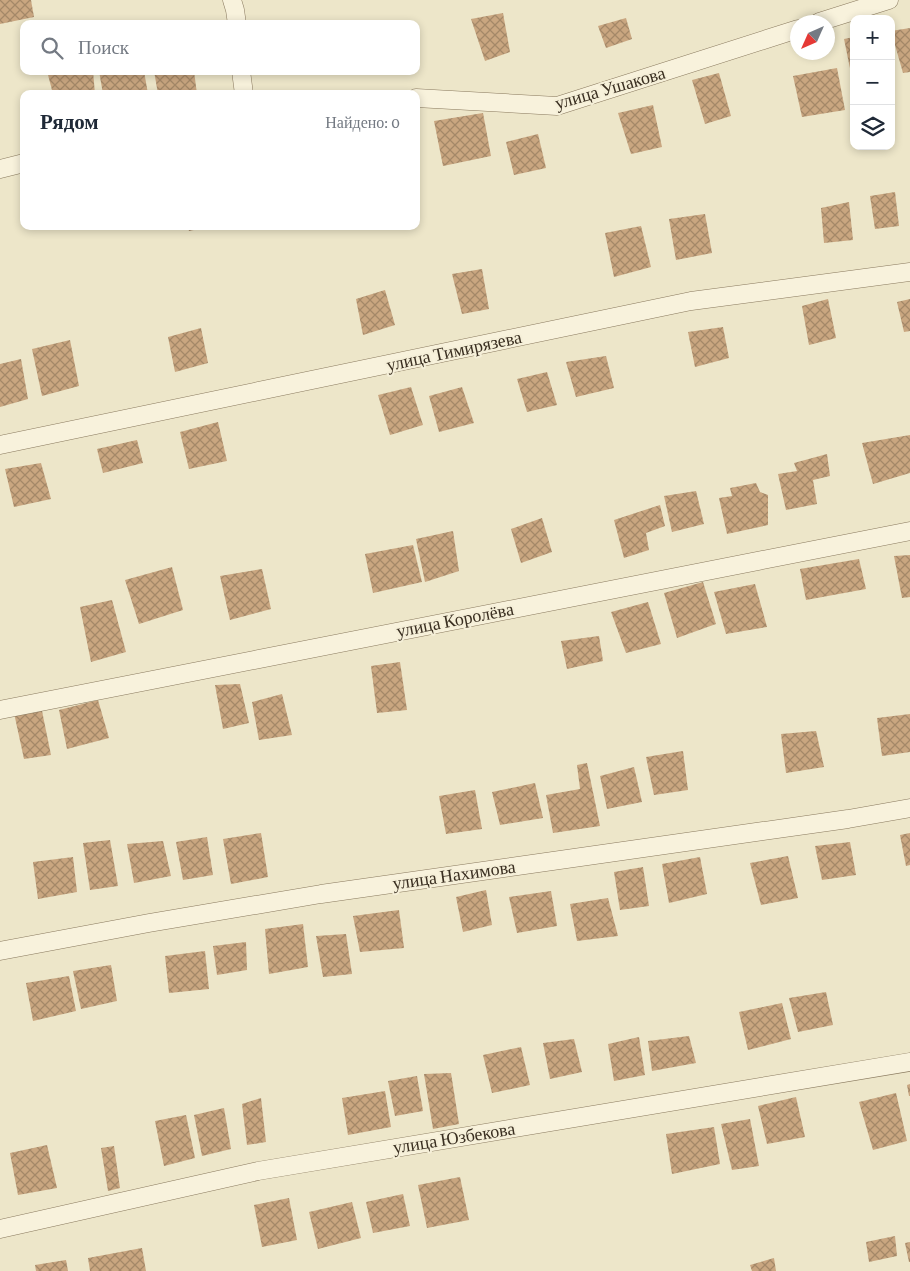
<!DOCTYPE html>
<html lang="ru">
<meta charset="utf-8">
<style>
body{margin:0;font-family:"Crimson Pro",serif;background:#f6f6f7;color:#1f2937}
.controls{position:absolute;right:15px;top:15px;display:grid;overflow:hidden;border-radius:10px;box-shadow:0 2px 8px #0003}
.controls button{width:45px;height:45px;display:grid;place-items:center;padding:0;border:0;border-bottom:1px solid #e0e1e3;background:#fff;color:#1f2937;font:25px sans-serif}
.compass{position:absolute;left:790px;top:15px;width:45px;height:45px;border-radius:50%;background:#fff;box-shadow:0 2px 8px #0003;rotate:225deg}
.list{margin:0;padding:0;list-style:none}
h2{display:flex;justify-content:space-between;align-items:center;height:65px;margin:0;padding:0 20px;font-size:21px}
h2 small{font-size:16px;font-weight:400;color:#747a83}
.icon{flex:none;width:28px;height:28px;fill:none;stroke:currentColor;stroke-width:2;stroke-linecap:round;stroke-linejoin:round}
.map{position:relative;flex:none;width:910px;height:1271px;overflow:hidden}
.search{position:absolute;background:#fff;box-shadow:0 2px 8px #0003;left:20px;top:20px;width:400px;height:55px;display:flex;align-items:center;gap:12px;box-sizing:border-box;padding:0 18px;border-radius:10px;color:#747a83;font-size:19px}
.panel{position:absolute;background:#fff;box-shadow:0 2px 8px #0003;left:20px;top:90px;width:400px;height:140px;border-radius:10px}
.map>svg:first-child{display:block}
.building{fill:url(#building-cross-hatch)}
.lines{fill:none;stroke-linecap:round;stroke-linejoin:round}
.minor-casing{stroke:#89795e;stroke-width:19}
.minor{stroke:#f8f2dc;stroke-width:18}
.labels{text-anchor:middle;stroke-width:4;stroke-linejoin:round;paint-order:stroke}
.street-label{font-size:18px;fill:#3a2f21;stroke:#f5efd8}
</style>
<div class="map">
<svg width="910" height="1271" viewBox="0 0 910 1271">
<defs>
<pattern id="building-cross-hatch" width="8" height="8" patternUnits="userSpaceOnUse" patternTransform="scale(1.25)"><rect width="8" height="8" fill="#c9a680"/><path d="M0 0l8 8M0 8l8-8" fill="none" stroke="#a48868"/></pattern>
</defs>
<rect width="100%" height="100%" fill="#ede6c9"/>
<g class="building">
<polygon points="0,0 31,0 34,17 0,24"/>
<polygon points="503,13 510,52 485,61 471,19"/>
<polygon points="626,18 632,39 606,48 598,26"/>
<polygon points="910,28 910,72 903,73 891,31"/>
<polygon points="854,37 854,83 853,83 844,39"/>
<polygon points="891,67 892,67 895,81 891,82"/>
<polygon points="837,68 845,110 802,117 793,76"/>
<polygon points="47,71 93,71 95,94 53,94"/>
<polygon points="99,71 144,71 148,94 103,94"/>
<polygon points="154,71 194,71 197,94 158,94"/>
<polygon points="719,73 731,116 705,124 692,80"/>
<polygon points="653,105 662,147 631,154 618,113"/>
<polygon points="483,113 491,156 443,166 434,121"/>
<polygon points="538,134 546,168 514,175 506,142"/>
<polygon points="895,192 899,226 875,229 870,196"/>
<polygon points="849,202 853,240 824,243 821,208"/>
<polygon points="705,214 712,253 676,260 669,219"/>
<polygon points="187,226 209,226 209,227 189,231"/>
<polygon points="641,226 651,267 614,277 605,233"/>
<polygon points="482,269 489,309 462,314 452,274"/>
<polygon points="385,290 395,325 363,335 356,299"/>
<polygon points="828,299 836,338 809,345 802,306"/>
<polygon points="910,299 910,331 904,332 897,302"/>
<polygon points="723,327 729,358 695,367 688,332"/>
<polygon points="201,328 208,363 175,372 168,337"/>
<polygon points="70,340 79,386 42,396 32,349"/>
<polygon points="606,356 614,388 576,397 566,362"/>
<polygon points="21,359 28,399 0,407 0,364"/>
<polygon points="547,372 557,405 527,412 517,379"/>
<polygon points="411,387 423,425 390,435 378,395"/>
<polygon points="462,387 474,423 439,432 429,396"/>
<polygon points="218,422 227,461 189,469 180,432"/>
<polygon points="910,435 910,473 873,484 862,443"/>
<polygon points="137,440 143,463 103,473 97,449"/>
<polygon points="827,454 830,476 813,480 817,504 786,510 778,474 797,471 794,463"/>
<polygon points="41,463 51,499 14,507 5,469"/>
<polygon points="756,483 760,492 768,495 768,525 727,534 719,498 732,496 730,488"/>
<polygon points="696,491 704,524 672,532 664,496"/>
<polygon points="660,505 665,526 646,533 649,550 624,558 614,520"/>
<polygon points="542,518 552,552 521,563 511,529"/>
<polygon points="453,531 459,571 425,582 416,539"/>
<polygon points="413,545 422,582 373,593 365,554"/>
<polygon points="910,555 910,597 902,598 894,556"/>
<polygon points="859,559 866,589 806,600 800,569"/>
<polygon points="172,567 183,610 139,624 125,580"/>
<polygon points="262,569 271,609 230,620 220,576"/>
<polygon points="703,582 716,624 677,638 664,593"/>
<polygon points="755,584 767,627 726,634 714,592"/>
<polygon points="112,600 126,652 91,662 80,607"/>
<polygon points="648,602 661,644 626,653 611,612"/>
<polygon points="599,636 603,661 567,669 561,641"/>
<polygon points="400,662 407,710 377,713 371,666"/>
<polygon points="240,684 249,723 223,729 215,685"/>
<polygon points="282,694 292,735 259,740 252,702"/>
<polygon points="98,700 109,738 67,749 59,710"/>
<polygon points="41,706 51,755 24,759 14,713"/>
<polygon points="910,714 910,752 882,756 877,718"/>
<polygon points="816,731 824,767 786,773 781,734"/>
<polygon points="683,751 688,790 654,795 646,757"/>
<polygon points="587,763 600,826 553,833 546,795 580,789 577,765"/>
<polygon points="634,767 642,802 607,809 600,776"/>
<polygon points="535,783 543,818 500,825 492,792"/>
<polygon points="475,790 482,829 446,834 439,796"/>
<polygon points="261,833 268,877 231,884 223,839"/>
<polygon points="910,833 910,865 906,866 900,835"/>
<polygon points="207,837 213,875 183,880 176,842"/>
<polygon points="110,840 118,886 90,890 83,843"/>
<polygon points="163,841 171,876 134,883 127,844"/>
<polygon points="850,842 856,875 822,880 815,846"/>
<polygon points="788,856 798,898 761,905 750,863"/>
<polygon points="73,857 77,892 38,899 33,862"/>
<polygon points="700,857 707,894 669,903 662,864"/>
<polygon points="643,867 649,906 620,910 614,872"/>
<polygon points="486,890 492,925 463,932 456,897"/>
<polygon points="551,891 557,926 517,933 509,897"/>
<polygon points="608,898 618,936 577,941 570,904"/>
<polygon points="399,910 404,948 360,952 353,916"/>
<polygon points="303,924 308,967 269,974 265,929"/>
<polygon points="346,934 352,974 323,977 316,936"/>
<polygon points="246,942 247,970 217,975 213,946"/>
<polygon points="205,951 209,989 169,993 165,956"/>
<polygon points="111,965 117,1001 81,1009 73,971"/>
<polygon points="69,976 76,1011 33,1021 26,983"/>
<polygon points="826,992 833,1025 798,1032 789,998"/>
<polygon points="782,1003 791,1039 748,1050 739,1012"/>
<polygon points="689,1036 696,1063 652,1071 648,1041"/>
<polygon points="639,1037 645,1075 614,1081 608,1044"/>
<polygon points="574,1039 582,1072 550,1079 543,1043"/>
<polygon points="521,1047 530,1085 492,1093 483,1055"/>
<polygon points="451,1073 459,1124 433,1129 424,1074"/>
<polygon points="417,1076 423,1111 395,1116 388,1081"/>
<polygon points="910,1084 910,1096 909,1096 907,1085"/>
<polygon points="385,1091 391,1127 348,1135 342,1098"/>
<polygon points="896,1093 907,1141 873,1150 859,1102"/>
<polygon points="796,1097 805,1137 767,1144 758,1106"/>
<polygon points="261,1098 266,1142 247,1145 242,1104"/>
<polygon points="224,1108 231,1149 202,1156 194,1115"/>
<polygon points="186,1115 195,1158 164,1166 155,1121"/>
<polygon points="750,1119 759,1166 732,1170 721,1124"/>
<polygon points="714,1127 720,1164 672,1174 666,1134"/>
<polygon points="47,1145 57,1188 18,1195 10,1153"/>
<polygon points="114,1146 120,1188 108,1191 101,1148"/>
<polygon points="460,1177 469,1220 427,1228 418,1185"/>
<polygon points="403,1194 410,1226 373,1233 366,1202"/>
<polygon points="289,1198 297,1240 262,1247 254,1205"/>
<polygon points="352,1202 361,1238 318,1249 309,1212"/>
<polygon points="895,1236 897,1256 869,1262 866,1242"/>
<polygon points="910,1242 910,1262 909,1262 905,1243"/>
<polygon points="142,1248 146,1271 90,1271 88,1258"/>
<polygon points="774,1258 776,1271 752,1271 750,1265"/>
<polygon points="66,1260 68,1271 36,1271 35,1265"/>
</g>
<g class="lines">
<g class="minor-casing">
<g id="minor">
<polyline points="232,0 235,10 237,24"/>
<polyline points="819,22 889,0"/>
<polyline points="241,71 244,94"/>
<polyline points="416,98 557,106 798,29"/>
<polyline points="0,169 24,163"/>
<polyline points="0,445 691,301 910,272"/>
<polyline points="0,710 910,531"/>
<polyline points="0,951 149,923 321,894 848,819 910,808"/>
<polyline points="0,1229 258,1171 910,1062"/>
</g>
</g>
<use href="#minor" class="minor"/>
</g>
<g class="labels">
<g class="street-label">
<text transform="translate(610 88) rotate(-16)" y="6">улица Ушакова</text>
<text transform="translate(454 351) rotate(-12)" y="6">улица Тимирязева</text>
<text transform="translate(455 620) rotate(-11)" y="6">улица Королёва</text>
<text transform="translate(454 875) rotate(-8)" y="6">улица Нахимова</text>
<text transform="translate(454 1138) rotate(-9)" y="6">улица Юзбекова</text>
</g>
</g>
</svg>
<div class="controls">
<button>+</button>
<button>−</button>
<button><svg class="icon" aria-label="layers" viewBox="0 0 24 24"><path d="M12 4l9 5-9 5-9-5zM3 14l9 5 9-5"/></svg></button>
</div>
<svg class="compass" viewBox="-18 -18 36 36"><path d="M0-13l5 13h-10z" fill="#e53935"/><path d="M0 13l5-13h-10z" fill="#747a83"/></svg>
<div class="search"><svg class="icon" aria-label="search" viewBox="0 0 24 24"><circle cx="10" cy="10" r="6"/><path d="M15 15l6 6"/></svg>Поиск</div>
<section class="panel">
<h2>Рядом<small>Найдено: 0</small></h2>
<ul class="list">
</ul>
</section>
</div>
